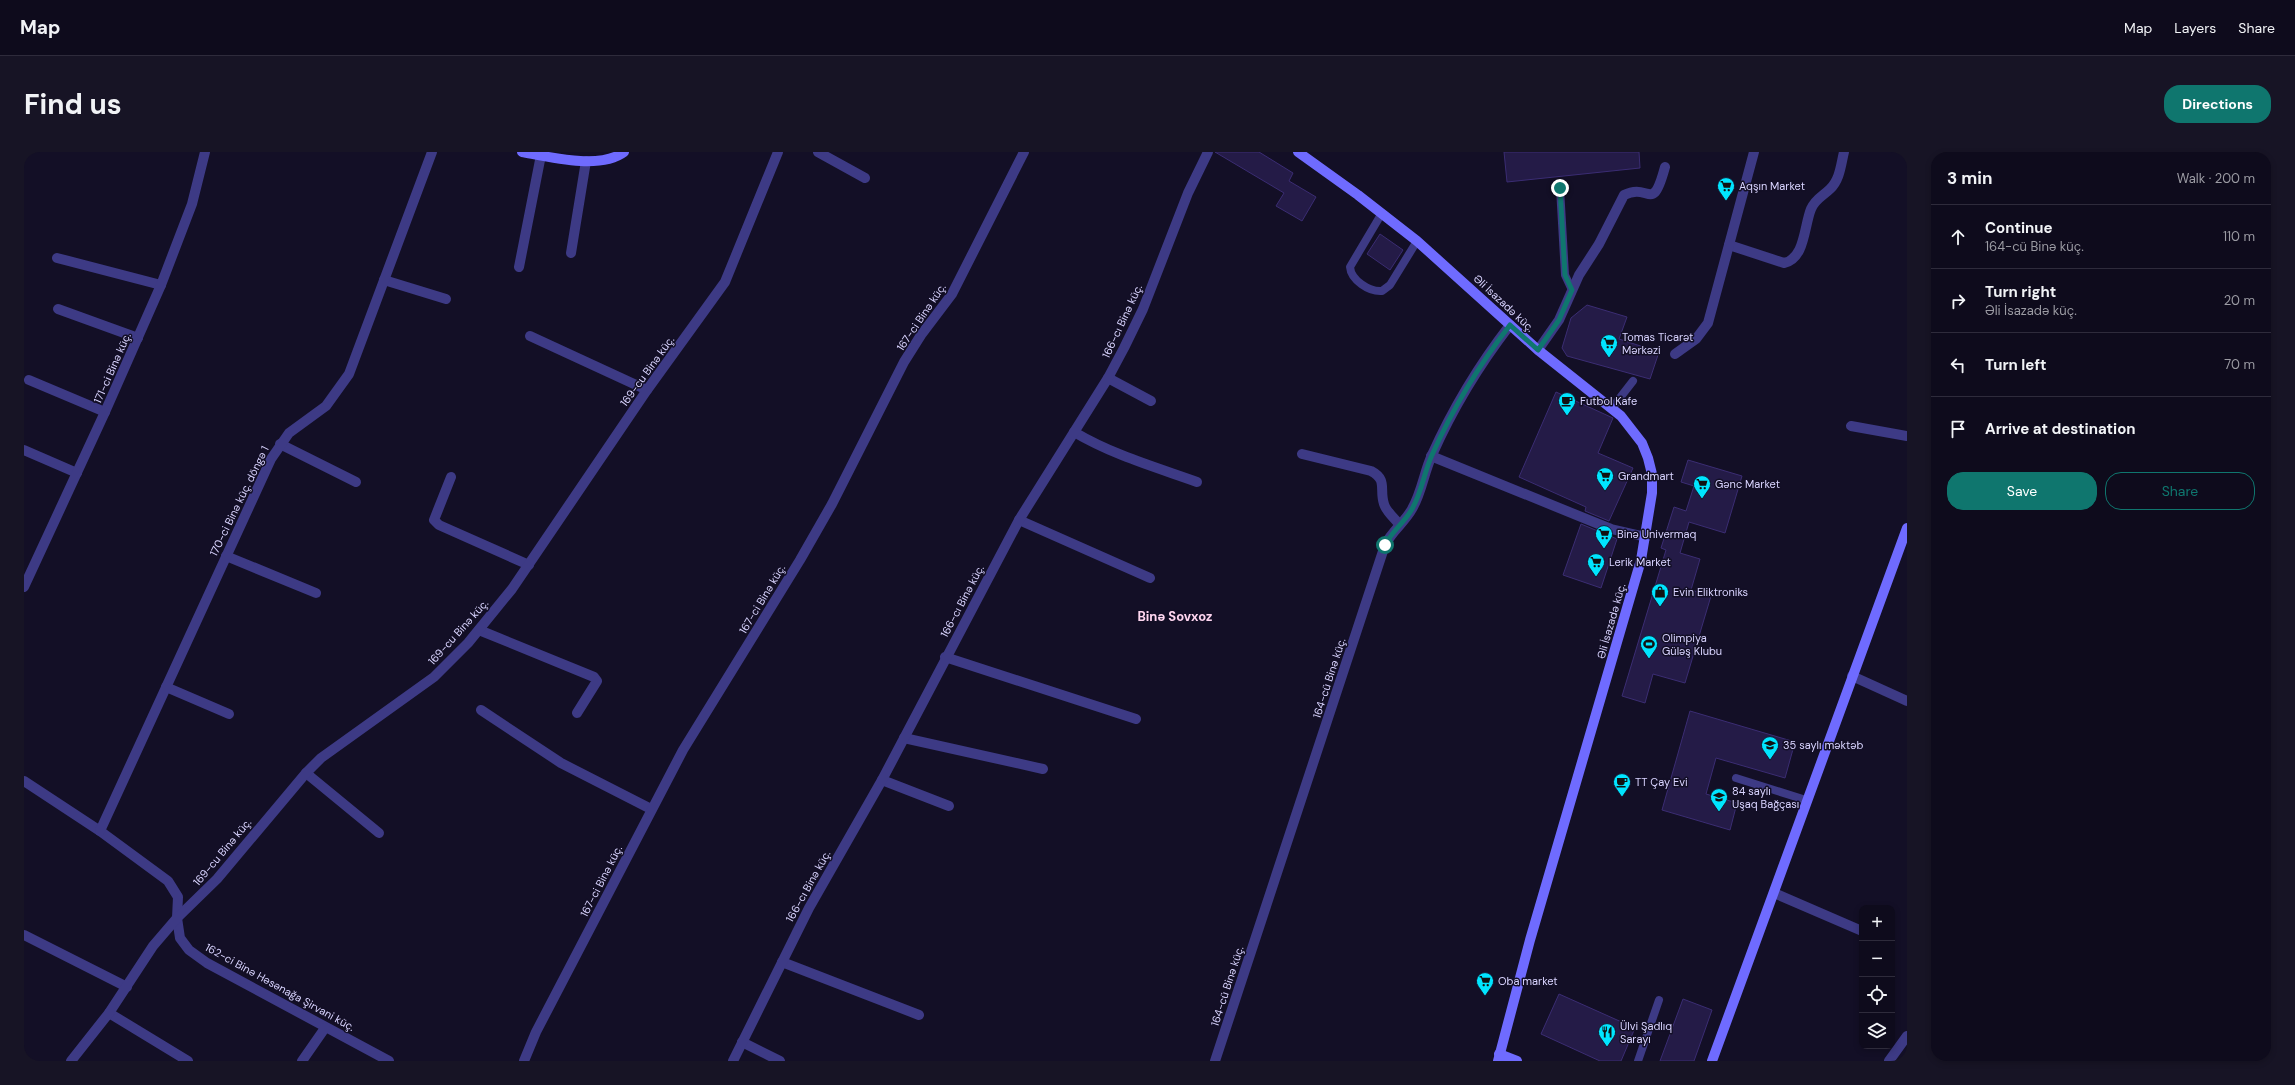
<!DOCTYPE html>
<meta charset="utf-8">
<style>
body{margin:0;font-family:"DM Sans",sans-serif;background:#171425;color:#f1f3f6}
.controls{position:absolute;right:12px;bottom:12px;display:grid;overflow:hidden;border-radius:8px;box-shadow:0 2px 6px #0003}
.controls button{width:36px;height:36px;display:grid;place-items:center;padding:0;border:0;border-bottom:1px solid #2e2b3b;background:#0e0b1c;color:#f1f3f6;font:20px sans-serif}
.stop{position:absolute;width:12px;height:12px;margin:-9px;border:3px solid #0f766e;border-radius:50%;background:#fff}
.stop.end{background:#0f766e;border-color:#fff;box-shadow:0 1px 4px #0008}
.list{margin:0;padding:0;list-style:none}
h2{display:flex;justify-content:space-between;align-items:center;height:52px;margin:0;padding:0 16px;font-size:17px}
h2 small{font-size:13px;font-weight:400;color:#9b9ba3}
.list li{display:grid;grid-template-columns:26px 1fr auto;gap:12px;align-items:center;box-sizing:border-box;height:64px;padding:0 16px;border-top:1px solid #2e2b3b}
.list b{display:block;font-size:15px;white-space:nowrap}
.list p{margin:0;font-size:13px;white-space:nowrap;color:#9b9ba3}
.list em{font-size:13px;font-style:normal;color:#9b9ba3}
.actions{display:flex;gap:8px;padding:12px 16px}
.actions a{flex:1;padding:9px 0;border:1px solid #0f766e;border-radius:16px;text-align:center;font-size:14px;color:#0f766e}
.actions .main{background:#0f766e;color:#fff}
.icon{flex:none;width:22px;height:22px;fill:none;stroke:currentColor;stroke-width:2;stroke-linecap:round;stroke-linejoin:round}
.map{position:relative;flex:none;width:1883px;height:909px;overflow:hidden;border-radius:16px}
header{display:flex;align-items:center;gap:24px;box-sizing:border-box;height:56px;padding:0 20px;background:#0e0b1c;border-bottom:1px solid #2e2b3b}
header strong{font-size:19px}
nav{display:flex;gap:22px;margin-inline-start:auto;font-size:14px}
.intro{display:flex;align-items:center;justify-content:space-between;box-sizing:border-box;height:96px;padding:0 24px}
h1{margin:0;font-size:28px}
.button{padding:10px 18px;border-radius:16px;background:#0f766e;color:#fff;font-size:14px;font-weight:700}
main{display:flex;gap:24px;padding:0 24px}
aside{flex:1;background:#0e0b1c;border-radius:16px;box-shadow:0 2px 6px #0003}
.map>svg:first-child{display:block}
.building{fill:#241b47;stroke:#3b2d73}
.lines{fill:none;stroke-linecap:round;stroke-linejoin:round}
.lane{stroke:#3d3a85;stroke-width:8}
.street{stroke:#3d3a85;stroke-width:10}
.secondary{stroke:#6f6bff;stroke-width:10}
.route{stroke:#0f766e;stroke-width:5}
.labels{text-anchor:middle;stroke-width:3;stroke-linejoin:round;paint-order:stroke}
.poi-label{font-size:11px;fill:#d9d4ff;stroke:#130f26;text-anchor:start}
.street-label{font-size:11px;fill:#d9d4ff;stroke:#130f26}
.quarter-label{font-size:13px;font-weight:bold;fill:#ffd6f0;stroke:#130f26}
</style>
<header>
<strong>Map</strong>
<nav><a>Map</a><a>Layers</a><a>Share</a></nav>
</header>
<div class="intro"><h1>Find us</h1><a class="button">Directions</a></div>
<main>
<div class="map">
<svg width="1883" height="909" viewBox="0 0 1883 909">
<rect width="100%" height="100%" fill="#130f26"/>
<g class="building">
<polygon points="1191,0 1235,0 1269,21 1265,29 1292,45 1278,69 1252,54 1260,41"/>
<polygon points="1480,0 1615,0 1616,16 1483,30"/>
<polygon points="1356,82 1379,98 1366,118 1343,102"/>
<polygon points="1563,153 1603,165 1595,187 1635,200 1626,227 1543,204 1538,196 1547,166"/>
<polygon points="1532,240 1589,266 1574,301 1609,316 1585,369 1561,359 1562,355 1495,325"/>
<polygon points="1664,308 1718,324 1701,381 1665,370 1656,401 1676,407 1667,438 1687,444 1661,531 1629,522 1621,551 1598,544 1642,398 1637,396 1650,355 1662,359 1670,334 1657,330"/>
<polygon points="1557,372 1593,387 1577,436 1539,423"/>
<polygon points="1666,559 1771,590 1761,626 1692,606 1682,642 1713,651 1706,678 1638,658"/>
<polygon points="1535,842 1611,876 1597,909 1576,909 1517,882"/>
<polygon points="1659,847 1688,858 1670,909 1636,909"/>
</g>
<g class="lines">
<g class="lane">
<polyline points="1536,36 1541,123 1548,138"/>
<path d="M1358 61 1326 115C1327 128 1345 140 1358 139L1366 133 1393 89"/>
<polyline points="1588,256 1609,229"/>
<polyline points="1712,626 1782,648"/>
<polyline points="1614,909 1635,848"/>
</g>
<g class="street">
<polyline points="794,0 841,26"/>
<path d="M1705 93 1760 111C1781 107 1780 74 1787 57 1791 47 1799 44 1806 37 1816 28 1817 12 1820 0"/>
<polyline points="547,101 562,9"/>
<polyline points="33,106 137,133"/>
<polyline points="495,115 517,3"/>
<polyline points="360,128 422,147"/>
<polyline points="34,157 114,186"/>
<polyline points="506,184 623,238"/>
<path d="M1514 198 1535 168 1555 123 1575 92 1600 43C1626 30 1628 63 1641 15"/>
<polyline points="1651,202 1672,187 1684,171 1730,0"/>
<polyline points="1084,226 1127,249"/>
<polyline points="5,228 81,260"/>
<polyline points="1827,274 1883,284"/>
<path d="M1050 280C1089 303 1131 315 1173 330"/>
<polyline points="256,292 332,330"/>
<polyline points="0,298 53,321"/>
<path d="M1278 302 1347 319C1364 328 1355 337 1360 352 1362 359 1370 366 1375 372"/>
<polyline points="1407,304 1587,377 1622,385"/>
<polyline points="427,325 410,368 415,373 505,413"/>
<polyline points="995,368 1126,426"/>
<polyline points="202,404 292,441"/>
<polyline points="0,435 81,260 137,133 168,52 181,0"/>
<polyline points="455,478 570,525 573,529 553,561"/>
<polyline points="921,505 1112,567"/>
<polyline points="1828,524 1883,549"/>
<polyline points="142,535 205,562"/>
<polyline points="457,558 537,611 627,657"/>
<polyline points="880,586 1019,617"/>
<polyline points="282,621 355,681"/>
<polyline points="858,628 925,654"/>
<polyline points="0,629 76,679 144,729 154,745 153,766 156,786 165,798 183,811 365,909"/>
<polyline points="76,679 247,307 265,281 302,254 325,222 408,0"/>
<polyline points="1750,741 1838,779"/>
<polyline points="0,783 103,835"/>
<polyline points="758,810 895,863"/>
<polyline points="85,861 164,909"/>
<polyline points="718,890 756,909"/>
<polyline points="47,909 85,861 129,794 153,766 193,727 282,621 297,606 410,525 444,491 488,437 623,238 701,130 754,0"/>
<polyline points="278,909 301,876"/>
<polyline points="500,909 512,880 659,598 776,408 808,352 880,210 897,183 928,142 1000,0"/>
<polyline points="709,909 785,756 858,628 995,368 1084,226 1100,196 1119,157 1164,41 1184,0"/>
<path d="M1191 909 1361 393C1368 379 1381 370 1388 357 1398 340 1400 320 1408 303 1429 256 1455 213 1486 173"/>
<polyline points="1865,909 1883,884"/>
</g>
<g class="secondary">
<path d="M498 0C525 5 576 18 600 0"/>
<polyline points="1274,0 1334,43 1393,89 1514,198 1597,264 1618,291 1624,306 1628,322 1628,341 1617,408 1506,788 1474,909"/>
<polyline points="1475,902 1493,909"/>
<polyline points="1688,909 1883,376"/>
</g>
</g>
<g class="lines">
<path class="route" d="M1361 393C1368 379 1381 370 1388 357 1398 340 1400 320 1408 303 1429 256 1455 213 1486 173L1514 198 1535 168 1548 138 1541 123 1536 36"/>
</g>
<defs>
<g id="supermarket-pin" transform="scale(0.9)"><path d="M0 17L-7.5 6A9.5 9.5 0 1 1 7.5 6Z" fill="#00e5ff" stroke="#130f26"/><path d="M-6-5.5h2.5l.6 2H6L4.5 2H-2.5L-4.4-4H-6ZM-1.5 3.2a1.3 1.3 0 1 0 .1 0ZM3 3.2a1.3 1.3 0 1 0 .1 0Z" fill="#111"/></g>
<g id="cafe-pin" transform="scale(0.9)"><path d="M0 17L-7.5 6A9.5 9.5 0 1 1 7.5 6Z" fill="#00e5ff" stroke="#130f26"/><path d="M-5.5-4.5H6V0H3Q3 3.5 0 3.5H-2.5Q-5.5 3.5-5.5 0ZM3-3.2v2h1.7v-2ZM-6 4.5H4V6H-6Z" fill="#111"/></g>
<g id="shop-pin" transform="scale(0.9)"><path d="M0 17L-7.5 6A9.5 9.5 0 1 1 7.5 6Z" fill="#00e5ff" stroke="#130f26"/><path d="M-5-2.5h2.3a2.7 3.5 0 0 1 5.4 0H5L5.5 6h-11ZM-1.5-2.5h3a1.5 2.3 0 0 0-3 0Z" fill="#111"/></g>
<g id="stadium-pin" transform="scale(0.9)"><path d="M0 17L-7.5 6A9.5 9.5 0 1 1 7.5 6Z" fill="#00e5ff" stroke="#130f26"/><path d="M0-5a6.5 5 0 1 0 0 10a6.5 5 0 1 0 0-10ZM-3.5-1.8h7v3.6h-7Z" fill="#111"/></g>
<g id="school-pin" transform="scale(0.9)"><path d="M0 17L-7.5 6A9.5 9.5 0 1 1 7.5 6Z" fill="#00e5ff" stroke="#130f26"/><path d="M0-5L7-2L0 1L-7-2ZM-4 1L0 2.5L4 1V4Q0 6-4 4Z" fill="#111"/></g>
<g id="restaurant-pin" transform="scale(0.9)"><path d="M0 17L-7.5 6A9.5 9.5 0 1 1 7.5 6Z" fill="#00e5ff" stroke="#130f26"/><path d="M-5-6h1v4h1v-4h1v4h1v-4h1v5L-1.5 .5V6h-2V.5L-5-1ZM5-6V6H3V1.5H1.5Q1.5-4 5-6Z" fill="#111"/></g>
</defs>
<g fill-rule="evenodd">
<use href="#supermarket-pin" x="1702" y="34"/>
<use href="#supermarket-pin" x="1585" y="191"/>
<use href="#cafe-pin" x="1543" y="249"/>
<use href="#supermarket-pin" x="1581" y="324"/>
<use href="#supermarket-pin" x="1678" y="332"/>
<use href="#supermarket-pin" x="1580" y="382"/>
<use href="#supermarket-pin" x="1572" y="410"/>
<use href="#shop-pin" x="1636" y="440"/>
<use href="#stadium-pin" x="1625" y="492"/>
<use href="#school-pin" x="1746" y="593"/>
<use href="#cafe-pin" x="1598" y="630"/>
<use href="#school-pin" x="1695" y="645"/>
<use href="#supermarket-pin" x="1461" y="829"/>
<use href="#restaurant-pin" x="1583" y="880"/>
</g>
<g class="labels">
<g class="poi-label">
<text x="1715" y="38">Aqşın Market</text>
<text x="1598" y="189">Tomas Ticarət<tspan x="1598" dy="13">Mərkəzi</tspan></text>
<text x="1556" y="253">Futbol Kafe</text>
<text x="1594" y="328">Grandmart</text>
<text x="1691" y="336">Gənc Market</text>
<text x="1593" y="386">Binə Univermaq</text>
<text x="1585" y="414">Lerik Market</text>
<text x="1649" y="444">Evin Eliktroniks</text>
<text x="1638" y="490">Olimpiya<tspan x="1638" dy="13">Güləş Klubu</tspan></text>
<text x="1759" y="597">35 saylı məktəb</text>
<text x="1611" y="634">TT Çay Evi</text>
<text x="1708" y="643">84 saylı<tspan x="1708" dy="13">Uşaq Bağçası</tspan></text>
<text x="1474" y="833">Oba market</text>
<text x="1596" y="878">Ülvi Şadlıq<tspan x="1596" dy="13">Sarayı</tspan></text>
</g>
<g class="street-label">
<text transform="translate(1480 151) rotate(43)" y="4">Əli İsazadə küç.</text>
<text transform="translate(897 165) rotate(-56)" y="4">167-ci Binə küç.</text>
<text transform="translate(1098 169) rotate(-65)" y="4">166-cı Binə küç.</text>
<text transform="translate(88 216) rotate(-66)" y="4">171-ci Binə küç.</text>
<text transform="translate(623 219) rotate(-54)" y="4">169-cu Binə küç.</text>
<text transform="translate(215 349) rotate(-64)" y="4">170-ci Binə küç. döngə 1</text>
<text transform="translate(738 447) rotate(-59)" y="4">167-ci Binə küç.</text>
<text transform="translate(938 449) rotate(-62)" y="4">166-cı Binə küç.</text>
<text transform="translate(1587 469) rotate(-74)" y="4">Əli İsazadə küç.</text>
<text transform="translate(434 480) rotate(-48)" y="4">169-cu Binə küç.</text>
<text transform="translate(1305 526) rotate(-72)" y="4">164-cü Binə küç.</text>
<text transform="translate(198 700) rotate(-50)" y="4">169-cu Binə küç.</text>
<text transform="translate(577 729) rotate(-63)" y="4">167-ci Binə küç.</text>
<text transform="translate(784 734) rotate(-61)" y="4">166-cı Binə küç.</text>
<text transform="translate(1203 834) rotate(-72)" y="4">164-cü Binə küç.</text>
<text transform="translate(256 835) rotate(29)" y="4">162-ci Binə Həsənağa Şirvani küç.</text>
</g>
<g class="quarter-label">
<text x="1151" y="469">Binə Sovxoz</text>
</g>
</g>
</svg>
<div class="controls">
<button>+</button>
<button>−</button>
<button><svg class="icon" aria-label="locate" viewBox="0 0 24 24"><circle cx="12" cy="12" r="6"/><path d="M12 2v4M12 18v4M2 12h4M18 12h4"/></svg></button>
<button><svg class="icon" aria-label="layers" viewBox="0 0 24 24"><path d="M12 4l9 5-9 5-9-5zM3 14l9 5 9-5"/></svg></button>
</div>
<div class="stop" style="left:1361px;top:393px"></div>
<div class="stop end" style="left:1536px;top:36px"></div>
</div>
<aside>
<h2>3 min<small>Walk · 200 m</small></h2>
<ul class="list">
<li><svg class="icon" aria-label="ahead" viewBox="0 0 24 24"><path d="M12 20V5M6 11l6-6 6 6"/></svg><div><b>Continue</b><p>164-cü Binə küç.</p></div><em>110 m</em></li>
<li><svg class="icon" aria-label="right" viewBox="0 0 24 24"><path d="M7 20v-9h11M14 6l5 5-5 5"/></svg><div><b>Turn right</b><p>Əli İsazadə küç.</p></div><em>20 m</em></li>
<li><svg class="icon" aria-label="left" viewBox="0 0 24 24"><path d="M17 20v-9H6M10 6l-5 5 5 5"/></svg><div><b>Turn left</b></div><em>70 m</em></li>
<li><svg class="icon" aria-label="arrive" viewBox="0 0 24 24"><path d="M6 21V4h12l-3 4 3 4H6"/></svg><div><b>Arrive at destination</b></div></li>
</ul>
<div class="actions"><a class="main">Save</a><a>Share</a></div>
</aside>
</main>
